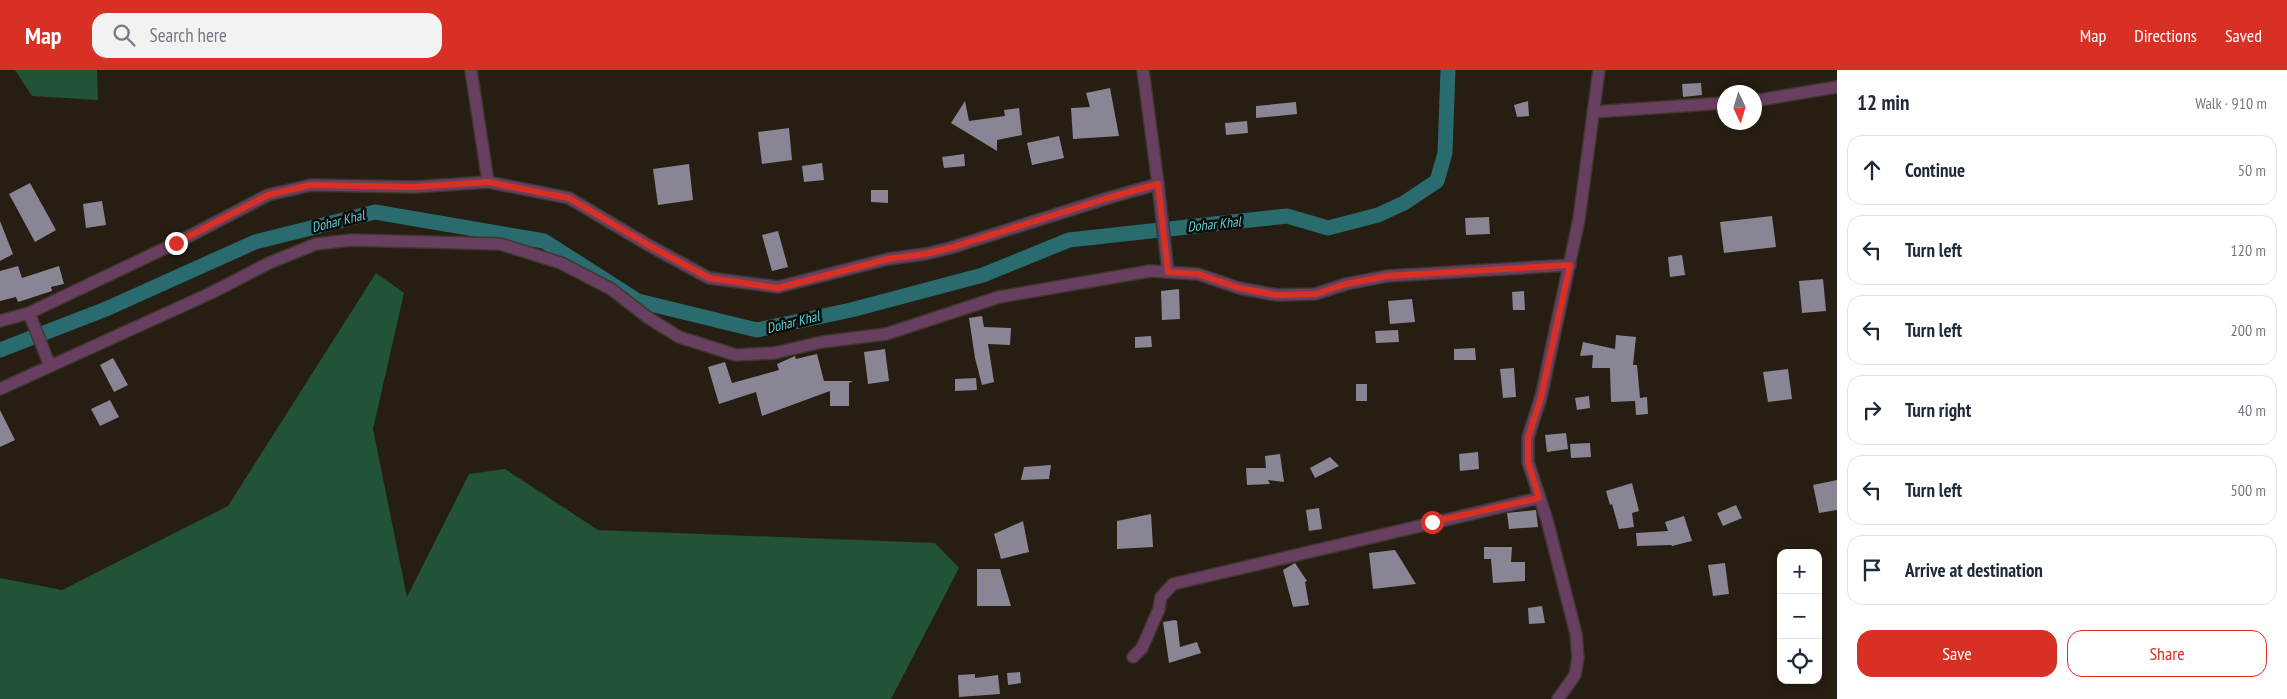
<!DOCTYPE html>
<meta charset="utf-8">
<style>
body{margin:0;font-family:"PT Sans Narrow",sans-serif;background:#f2f2f3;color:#1f2937}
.controls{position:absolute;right:15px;bottom:15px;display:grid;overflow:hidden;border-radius:10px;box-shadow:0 2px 8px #0003}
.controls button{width:45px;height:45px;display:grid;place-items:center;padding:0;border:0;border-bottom:1px solid #e0e1e3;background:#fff;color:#1f2937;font:25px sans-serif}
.compass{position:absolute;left:1717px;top:15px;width:45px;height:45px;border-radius:50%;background:#fff;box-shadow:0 2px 8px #0003;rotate:176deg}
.stop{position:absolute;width:15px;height:15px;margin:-11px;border:4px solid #d93025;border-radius:50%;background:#fff}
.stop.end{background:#d93025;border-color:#fff;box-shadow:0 1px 5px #0008}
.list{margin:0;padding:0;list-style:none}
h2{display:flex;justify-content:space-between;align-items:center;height:65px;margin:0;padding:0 20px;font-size:21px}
h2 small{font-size:16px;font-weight:400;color:#747a83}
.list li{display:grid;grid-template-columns:32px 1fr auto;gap:15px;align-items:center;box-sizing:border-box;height:70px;margin:0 10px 10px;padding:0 10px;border:1px solid #e0e1e3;border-radius:15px}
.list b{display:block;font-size:19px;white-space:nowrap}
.list em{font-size:16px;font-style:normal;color:#747a83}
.actions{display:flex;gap:10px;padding:15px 20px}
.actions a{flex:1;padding:11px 0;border:1px solid #d93025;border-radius:15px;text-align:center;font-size:18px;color:#d93025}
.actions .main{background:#d93025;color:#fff}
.icon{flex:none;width:28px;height:28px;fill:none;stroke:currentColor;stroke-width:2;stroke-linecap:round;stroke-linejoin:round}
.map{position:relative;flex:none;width:1837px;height:629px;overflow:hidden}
header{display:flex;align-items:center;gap:30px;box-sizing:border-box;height:70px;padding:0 25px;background:#d93025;color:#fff}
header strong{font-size:24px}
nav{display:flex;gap:28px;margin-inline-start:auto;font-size:18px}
.search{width:350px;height:45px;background:#f2f2f3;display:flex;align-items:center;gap:12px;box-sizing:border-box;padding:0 18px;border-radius:15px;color:#747a83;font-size:19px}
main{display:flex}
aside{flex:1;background:#fff}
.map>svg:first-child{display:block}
.green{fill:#225336}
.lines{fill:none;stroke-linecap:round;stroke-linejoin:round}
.canal{stroke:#296b6e;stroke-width:15}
.building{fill:#898594}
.minor-casing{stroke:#40372e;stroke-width:14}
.minor{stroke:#693f61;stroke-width:11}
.route{stroke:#d93025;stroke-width:6}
.labels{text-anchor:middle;stroke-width:5;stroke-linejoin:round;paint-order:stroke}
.water-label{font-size:14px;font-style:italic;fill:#53d4d9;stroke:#0c0805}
</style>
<header>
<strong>Map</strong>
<div class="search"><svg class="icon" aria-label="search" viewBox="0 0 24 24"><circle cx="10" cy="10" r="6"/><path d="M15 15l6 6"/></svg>Search here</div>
<nav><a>Map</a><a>Directions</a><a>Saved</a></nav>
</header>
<main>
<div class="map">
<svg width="1837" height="629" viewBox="0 0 1837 629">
<rect width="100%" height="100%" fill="#261d13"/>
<g class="green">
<polygon points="15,0 97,0 98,30 32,26"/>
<polygon points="376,203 404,223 373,359 407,527 469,404 505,399 598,460 935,473 959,498 891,629 0,629 0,508 62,520 228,436"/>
</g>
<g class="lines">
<polyline class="canal" points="0,280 106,239 255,172 375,142 544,171 638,231 757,260 851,240 983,205 1069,170 1287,146 1328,158 1378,145 1404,133 1437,111 1445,83 1448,0"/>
</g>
<g class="building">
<polygon points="1701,13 1702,25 1683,27 1682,14"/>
<polygon points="1110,18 1119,66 1073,69 1071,38 1090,37 1086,23"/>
<polygon points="965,31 969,51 1005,46 1004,40 1019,38 1022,65 997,70 997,81 951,53"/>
<polygon points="1528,31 1529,46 1517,47 1514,35"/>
<polygon points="1296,32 1297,44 1256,48 1256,36"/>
<polygon points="1247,51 1248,63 1226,65 1225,53"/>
<polygon points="789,58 792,90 762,94 758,62"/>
<polygon points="1059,66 1064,88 1032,95 1027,73"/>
<polygon points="964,84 965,96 944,98 942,87"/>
<polygon points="822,93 824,110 804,112 802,96"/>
<polygon points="689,94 693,130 658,135 653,99"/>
<polygon points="30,113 56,160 35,172 9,124"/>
<polygon points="871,120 888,120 888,133 871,132"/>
<polygon points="102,131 106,155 86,158 83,134"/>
<polygon points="1772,146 1776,177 1724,183 1720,152"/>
<polygon points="1489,147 1490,164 1466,165 1465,148"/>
<polygon points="0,151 13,184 0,191"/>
<polygon points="778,161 788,197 772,201 762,165"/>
<polygon points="1682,185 1685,205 1670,207 1668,187"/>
<polygon points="18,196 22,208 59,196 64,214 51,217 52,221 18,232 16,227 0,231 0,201"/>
<polygon points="1823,209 1826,241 1802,243 1799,211"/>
<polygon points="1179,219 1180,249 1162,250 1161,221"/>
<polygon points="1524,221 1525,240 1513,240 1512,222"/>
<polygon points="1412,229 1415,252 1390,254 1388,231"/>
<polygon points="982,246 984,257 1011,258 1010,275 988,274 994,312 982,315 975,288 969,248"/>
<polygon points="1398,260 1399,272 1376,273 1375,261"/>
<polygon points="1616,265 1636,267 1633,295 1637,295 1640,328 1647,327 1648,344 1636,345 1635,331 1611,332 1610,298 1592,298 1593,285 1580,286 1583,272 1615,279"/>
<polygon points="1151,266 1152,277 1135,278 1135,267"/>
<polygon points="1475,278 1476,290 1454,290 1454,279"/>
<polygon points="885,279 889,311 868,314 864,282"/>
<polygon points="817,284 824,311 853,311 849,313 849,336 830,336 830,321 762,346 756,322 719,334 708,297 725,292 732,313 779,300 777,294 795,286 796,289"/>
<polygon points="113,288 128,315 114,322 100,295"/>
<polygon points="1514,298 1516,327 1503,328 1500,299"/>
<polygon points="1788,299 1792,329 1768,332 1763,302"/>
<polygon points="976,308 977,320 955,321 955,309"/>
<rect x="1356" y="314" width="11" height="17"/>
<polygon points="1589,326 1590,338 1577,340 1575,328"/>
<polygon points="110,330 119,347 100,356 91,339"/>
<polygon points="0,340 15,370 0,377"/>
<polygon points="1566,363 1568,379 1547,382 1545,365"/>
<polygon points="1590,373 1591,387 1571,388 1570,374"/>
<polygon points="1478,382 1479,399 1460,401 1459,384"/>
<polygon points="1280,384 1284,412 1268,410 1270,414 1247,415 1246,398 1266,398 1265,386"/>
<polygon points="1330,387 1339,396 1315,408 1310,398"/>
<polygon points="1051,395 1049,409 1021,410 1024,397"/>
<polygon points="1837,410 1837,440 1819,443 1813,415"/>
<polygon points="1632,413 1639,441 1632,443 1634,457 1619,459 1612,434 1610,435 1606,421"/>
<polygon points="1736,435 1742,448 1723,456 1717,443"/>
<polygon points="1319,438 1322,459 1309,461 1306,440"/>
<polygon points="1536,440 1538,457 1509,459 1507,443"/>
<polygon points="1151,444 1153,477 1117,479 1117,451"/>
<polygon points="1684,446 1692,471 1672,476 1671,475 1637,476 1636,463 1668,461 1665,452"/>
<polygon points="1023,451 1029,482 1001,489 994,464"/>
<polygon points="1484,477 1512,477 1511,492 1525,492 1525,511 1493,513 1491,489 1484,489"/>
<polygon points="1395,480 1416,514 1373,519 1369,483"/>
<polygon points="1295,493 1307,511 1305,512 1309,535 1293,537 1283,500"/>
<polygon points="1725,493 1729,524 1713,526 1708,495"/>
<polygon points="977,499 1000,499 1011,536 977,536"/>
<polygon points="1542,536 1545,553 1529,554 1528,538"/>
<polygon points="1175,550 1177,551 1180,577 1197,572 1201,583 1169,593 1163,552"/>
<polygon points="1020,602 1021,613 1008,615 1007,603"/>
<polygon points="975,604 975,608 998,605 1000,624 959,627 958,605"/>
</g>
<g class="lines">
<g class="minor-casing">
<g id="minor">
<polyline points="471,0 488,112"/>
<polyline points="1143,0 1158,114"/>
<polyline points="1754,31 1837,17"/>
<polyline points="1593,42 1724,33"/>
<polyline points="29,243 50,296"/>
<polyline points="0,251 29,243 176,173 268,125 311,115 414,117 488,112 569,128 650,176 709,208 778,217 888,189 925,184 950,178 1108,128 1158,114 1168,202"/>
<polyline points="0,319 211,223 269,193 316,174 352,170 500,174 561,193 611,219 647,247 679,267 736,285 774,283 822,272 886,264 999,227 1150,201 1198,204 1239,218 1277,225 1315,224 1346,214 1387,206 1570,195"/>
<polyline points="1133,587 1142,578 1159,539 1161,527 1173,514 1539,428"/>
<polyline points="1558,629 1575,605 1578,588 1576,564 1547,450 1528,392 1528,367 1541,327 1579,149 1599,0"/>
</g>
</g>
<use href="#minor" class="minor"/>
</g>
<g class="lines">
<polyline class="route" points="176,173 268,125 310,115 414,117 488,112 569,128 650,176 709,208 778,218 888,189 925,184 950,178 1108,128 1158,114 1168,202 1198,204 1239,218 1277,225 1316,224 1346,214 1387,206 1570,195 1541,327 1528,368 1528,392 1539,428 1432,452"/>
</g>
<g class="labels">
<g class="water-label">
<text transform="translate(338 151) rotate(-14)" y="5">Dohar Khal</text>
<text transform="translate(1214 154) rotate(-6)" y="5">Dohar Khal</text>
<text transform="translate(793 252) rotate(-14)" y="5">Dohar Khal</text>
</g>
</g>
</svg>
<div class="controls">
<button>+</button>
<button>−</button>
<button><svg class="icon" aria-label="locate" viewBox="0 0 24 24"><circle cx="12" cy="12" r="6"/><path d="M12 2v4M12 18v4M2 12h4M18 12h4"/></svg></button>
</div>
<svg class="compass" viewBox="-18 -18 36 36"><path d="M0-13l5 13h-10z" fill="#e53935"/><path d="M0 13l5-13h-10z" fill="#747a83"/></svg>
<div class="stop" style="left:1432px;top:452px"></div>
<div class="stop end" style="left:176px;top:173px"></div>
</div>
<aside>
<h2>12 min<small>Walk · 910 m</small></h2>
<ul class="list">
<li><svg class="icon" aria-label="ahead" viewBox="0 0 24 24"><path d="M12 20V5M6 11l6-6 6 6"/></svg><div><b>Continue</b></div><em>50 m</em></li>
<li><svg class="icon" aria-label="left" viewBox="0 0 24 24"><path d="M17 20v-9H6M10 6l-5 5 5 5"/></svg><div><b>Turn left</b></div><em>120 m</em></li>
<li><svg class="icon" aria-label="left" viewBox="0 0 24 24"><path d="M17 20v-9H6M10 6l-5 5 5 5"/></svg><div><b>Turn left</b></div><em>200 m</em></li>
<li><svg class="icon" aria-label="right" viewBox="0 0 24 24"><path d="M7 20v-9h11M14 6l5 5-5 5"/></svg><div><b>Turn right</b></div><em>40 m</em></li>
<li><svg class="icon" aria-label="left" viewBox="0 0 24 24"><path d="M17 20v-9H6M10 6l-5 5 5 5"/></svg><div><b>Turn left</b></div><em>500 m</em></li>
<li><svg class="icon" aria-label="arrive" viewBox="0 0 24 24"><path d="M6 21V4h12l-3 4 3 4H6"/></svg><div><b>Arrive at destination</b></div></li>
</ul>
<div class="actions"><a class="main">Save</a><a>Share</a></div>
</aside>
</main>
